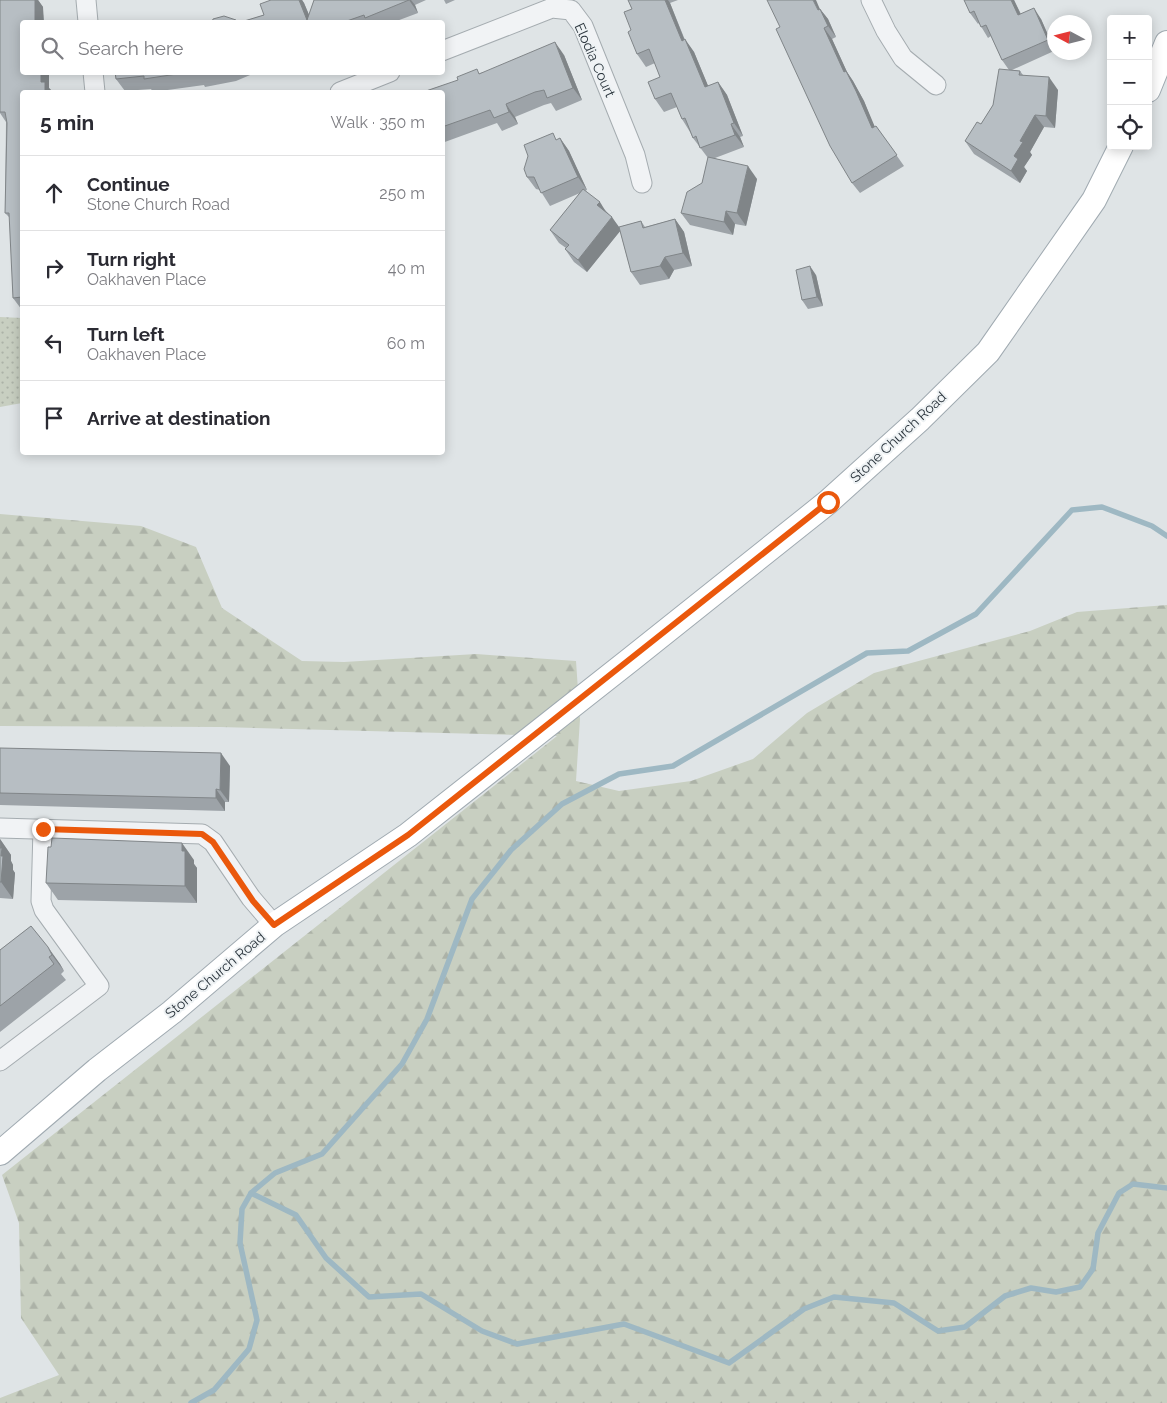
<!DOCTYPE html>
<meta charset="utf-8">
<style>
body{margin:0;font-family:Raleway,sans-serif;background:#f7f7f7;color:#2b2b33}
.controls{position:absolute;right:15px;top:15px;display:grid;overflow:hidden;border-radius:5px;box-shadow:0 2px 12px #0003}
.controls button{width:45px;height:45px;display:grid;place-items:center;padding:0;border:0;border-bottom:1px solid #e1e1e2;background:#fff;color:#2b2b33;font:25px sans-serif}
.compass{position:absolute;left:1047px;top:15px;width:45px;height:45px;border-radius:50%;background:#fff;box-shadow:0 2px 12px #0003;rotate:277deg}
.stop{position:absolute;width:15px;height:15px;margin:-11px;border:4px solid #ea580c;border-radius:50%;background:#fff}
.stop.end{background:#ea580c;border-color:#fff;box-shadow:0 1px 5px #0008}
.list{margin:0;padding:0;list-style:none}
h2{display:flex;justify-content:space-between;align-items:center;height:65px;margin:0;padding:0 20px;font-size:21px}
h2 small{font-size:16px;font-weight:400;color:#7c7c81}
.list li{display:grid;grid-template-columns:32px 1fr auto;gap:15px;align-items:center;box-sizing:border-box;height:75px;padding:0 20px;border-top:1px solid #e1e1e2}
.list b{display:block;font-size:19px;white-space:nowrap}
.list p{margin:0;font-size:16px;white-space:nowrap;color:#7c7c81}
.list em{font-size:16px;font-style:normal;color:#7c7c81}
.icon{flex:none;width:28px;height:28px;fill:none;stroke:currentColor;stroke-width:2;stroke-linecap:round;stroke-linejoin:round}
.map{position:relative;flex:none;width:1167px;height:1403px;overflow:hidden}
.search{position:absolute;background:#fff;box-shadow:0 2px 12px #0003;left:20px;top:20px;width:425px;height:55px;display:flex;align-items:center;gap:12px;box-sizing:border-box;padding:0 18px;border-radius:5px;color:#7c7c81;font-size:19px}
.panel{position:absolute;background:#fff;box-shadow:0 2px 12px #0003;left:20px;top:90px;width:425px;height:365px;border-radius:5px}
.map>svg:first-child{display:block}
.grass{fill:url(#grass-dots)}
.forest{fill:url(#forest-firs)}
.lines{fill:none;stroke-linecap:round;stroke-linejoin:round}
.stream{stroke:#9eb8c3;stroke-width:5.5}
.minor-casing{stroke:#a5acb0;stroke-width:21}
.major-casing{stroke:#a0aab1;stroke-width:26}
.minor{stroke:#f1f3f5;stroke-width:19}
.major{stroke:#fff;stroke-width:24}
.wall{fill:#9da3a8}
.shaded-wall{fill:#808588}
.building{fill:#b7bec3;stroke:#808588}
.route{stroke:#ea580c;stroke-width:6}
.labels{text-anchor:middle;stroke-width:4;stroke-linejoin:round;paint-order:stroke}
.street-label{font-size:14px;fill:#2a343c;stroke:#eef2f4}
</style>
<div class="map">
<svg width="1167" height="1403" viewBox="0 0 1167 1403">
<defs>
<pattern id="grass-dots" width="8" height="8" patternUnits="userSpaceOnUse" patternTransform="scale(1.25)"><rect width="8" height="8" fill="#c8cfc1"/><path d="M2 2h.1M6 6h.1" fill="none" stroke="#acb2a7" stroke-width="1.8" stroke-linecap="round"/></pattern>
<pattern id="forest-firs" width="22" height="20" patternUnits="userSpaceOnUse" patternTransform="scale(1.25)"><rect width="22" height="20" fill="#c8cfc1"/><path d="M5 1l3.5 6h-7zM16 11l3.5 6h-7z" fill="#acb2a7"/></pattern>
</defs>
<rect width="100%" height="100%" fill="#dfe4e6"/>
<polygon class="grass" points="0,317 22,318 22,403 0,407"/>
<polygon class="forest" points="0,514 141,526 196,547 222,608 302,661 344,662 476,654 576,661 580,719 576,781 619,791 691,781 753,759 807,713 874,673 1030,631 1077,612 1167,605 1167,1403 0,1403 0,1398 59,1375 21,1318 19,1223 2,1175 557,736 220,727 0,726"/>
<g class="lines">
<g class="stream">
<polyline points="251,1193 296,1215 326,1258 369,1297 421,1294 482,1331 517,1344 624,1324 729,1363 804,1309 834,1297 894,1303 938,1331 965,1327 1005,1296 1031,1288 1056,1292 1080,1287 1093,1269 1098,1233 1119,1193 1133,1184 1167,1188"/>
<polyline points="191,1403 214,1390 249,1349 257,1320 240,1243 242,1209 251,1193 275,1173 322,1154 402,1064 427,1019 472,899 511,850 562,804 619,774 673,766 867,653 908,651 976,614 1072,510 1102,507 1152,526 1167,536"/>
</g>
<g class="minor-casing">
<g id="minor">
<polyline points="86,0 88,22"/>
<polyline points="871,0 886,31 903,58 936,85"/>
<polyline points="442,51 552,8 571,10 583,26 635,155 642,183"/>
<polyline points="93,72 95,92"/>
<polyline points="340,92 390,72"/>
<polyline points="0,828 202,834 213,842 251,898 274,925"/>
<polyline points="0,1061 99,986 44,910 41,901 43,829"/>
</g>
</g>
<g class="major-casing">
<g id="major">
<polyline points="1148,90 1167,43"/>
<polyline points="0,1153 97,1070 172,1012 274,925 408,835 630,660 828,502 920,419 988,352 1094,200 1121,146"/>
</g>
</g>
<use href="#minor" class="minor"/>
<use href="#major" class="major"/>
</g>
<g class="wall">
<polygon points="0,0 38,0 43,7 22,72 49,72 49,88 53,92 22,92 22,310 13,298 10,218 5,213 6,122 0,113"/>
<polygon points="271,0 302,0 304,3 309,15 314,0 426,0 415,5 418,13 394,22 241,22 264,15"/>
<polygon points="444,0 455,0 446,4"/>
<polygon points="628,0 678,0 670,3 685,40 694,52 708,86 718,82 727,95 743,136 740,137 744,147 715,158 757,179 746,226 735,224 733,235 690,225 681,213 702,183 708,158 693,138 690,132 682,119 677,107 664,112 655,99 660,77 655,63 646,67 637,54 631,30 632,9"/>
<polygon points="964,0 1014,0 1021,14 1041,19 1054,48 1054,51 1012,70 1020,71 1023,75 1058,90 1055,128 1044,127 1030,152 1032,155 1024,167 1027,171 1020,183 974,154 965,141 981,124 993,105 1009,70 1002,60 991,36 988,38 979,23 978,24 970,13"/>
<polygon points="820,9 828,19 836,37 832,39 847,72 853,81 864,101 874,127 876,126 904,166 860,193 852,183 780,27"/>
<polygon points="564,55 582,100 556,111 551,103 544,105 515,117 518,124 502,131 497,123 442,143 442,92 480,73"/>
<polygon points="115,72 257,72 236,81 205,87 204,85 153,92 151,89 125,91 116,79"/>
<polygon points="560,138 569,151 587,190 585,191 607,212 619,227 641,221 645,227 675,219 684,232 692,266 674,270 669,279 640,285 631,272 620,231 587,272 574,262 565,249 566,248 559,243 550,230 580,193 550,206 540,190 536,189 527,177 558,140"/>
<polygon points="816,275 823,306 808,309 802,300"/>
<polygon points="0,748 230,766 229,802 225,802 225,811 0,805"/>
<polygon points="0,839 11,855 11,861 13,865 13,870 15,873 13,899 0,898"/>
<polygon points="194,860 194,864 197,868 197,903 58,900 46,883"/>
<polygon points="31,926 60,964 64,971 61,974 66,980 0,1032 0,950"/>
</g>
<g class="shaded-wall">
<polygon points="35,0 38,0 43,7 44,22 35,22"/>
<polygon points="299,0 302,0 304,3 312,22 307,20"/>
<polygon points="409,0 411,0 415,5 418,13"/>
<polygon points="665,0 668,0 670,3 690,54 682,41"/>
<polygon points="813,0 816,0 825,21 818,10"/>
<polygon points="1011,0 1014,0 1026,26 1018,15"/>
<polygon points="1034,8 1041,19 1054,49 1048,40"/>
<polygon points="820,9 828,19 836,37 828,26"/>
<polygon points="824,28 832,39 847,72 853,81 864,101 880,139 872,128 844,72"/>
<polygon points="685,39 694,52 714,100 705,87"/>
<polygon points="555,42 564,55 582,100 573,88"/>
<polygon points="41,72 49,72 49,88 53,92 45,92 41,82"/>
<polygon points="1049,77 1058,90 1055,128 1046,116"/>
<polygon points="718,82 727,95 743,136 734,123"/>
<polygon points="506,104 515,117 518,124 509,112"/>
<polygon points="1035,115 1044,127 1030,152 1032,155 1024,167 1027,171 1020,183 1011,171 1014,156 1020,141"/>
<polygon points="731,124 740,137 744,147 735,135"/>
<polygon points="560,138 569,151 587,190 578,177"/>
<polygon points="748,166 757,179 746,226 737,213"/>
<polygon points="600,202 608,215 597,205"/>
<polygon points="726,211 735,224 733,235 724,222"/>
<polygon points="612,217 621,230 587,272 578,260"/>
<polygon points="675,219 684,232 692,266 683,253"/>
<polygon points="665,257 674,270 669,279 660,266"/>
<polygon points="810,266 816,275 823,306 817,297"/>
<polygon points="221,753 230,766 229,802 220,790"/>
<polygon points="216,789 225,802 225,811 216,798"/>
<polygon points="0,839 11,855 11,861 13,865 13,870 15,873 13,899 1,882"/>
<polygon points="182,843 194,860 194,864 197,868 197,903 185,886 182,851"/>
<polygon points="48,947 60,964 64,971 52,955"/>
</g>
<g class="building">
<polygon points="0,0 35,0 35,22 22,22 22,72 41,72 41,82 45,82 45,92 22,92 22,297 13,298 9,213 5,213 7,123 5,112 0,112"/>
<polygon points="271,0 299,0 307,20 314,0 409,0 365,18 364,15 344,22 241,22 264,15 260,4"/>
<polygon points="628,0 665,0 682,41 685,39 705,87 718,82 734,123 731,124 735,135 700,148 696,136 693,138 685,118 682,119 671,93 655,99 648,82 660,77 649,49 637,54 628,32 631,30 624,12 632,9"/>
<polygon points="767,0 813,0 818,10 820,9 828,26 824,28 844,72 846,71 856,91 872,128 876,126 897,155 852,183 830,146 776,29 780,27"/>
<polygon points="964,0 1011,0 1018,15 1034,8 1048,40 1002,60 986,25 981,27 974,11 970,13"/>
<polygon points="224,16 236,20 236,22 212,22 213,19"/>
<polygon points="555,42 573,88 547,98 544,90 535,92 506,104 509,112 494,118 490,110 442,127 442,92 423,92 458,80 457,77 477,69 479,74"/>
<polygon points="999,69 1020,71 1019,75 1049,77 1046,116 1035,115 1020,141 1023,142 1014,156 1018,159 1011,171 965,141 977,122 981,124 993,105"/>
<polygon points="115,72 190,72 144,79 144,76 116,79"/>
<polygon points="553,133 556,140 560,138 578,177 541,193 534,177 527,177 524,169 528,156 524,145"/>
<polygon points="708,157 748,166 737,213 726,211 724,222 681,213 687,192 702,183"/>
<polygon points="583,189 600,202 597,205 612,217 578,260 565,249 569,245 550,230"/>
<polygon points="675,219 683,253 665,257 660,266 631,272 619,227 641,221 643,228"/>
<polygon points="810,266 817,297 802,300 796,270"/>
<polygon points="0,748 221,753 220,790 216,789 216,798 0,793"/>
<polygon points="52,838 182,843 182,851 185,851 185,886 46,883 48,847 51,847"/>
<polygon points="0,848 2,848 1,856 3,856 1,882 0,882"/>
<polygon points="31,926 48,947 52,955 49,957 54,964 0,1006 0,950"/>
</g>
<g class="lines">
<polyline class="route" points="43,829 202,834 213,842 253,901 274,925 408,835 828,502"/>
</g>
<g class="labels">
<g class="street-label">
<text transform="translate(595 60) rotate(66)" y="5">Elodia Court</text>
<text transform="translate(898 437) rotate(-43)" y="5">Stone Church Road</text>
<text transform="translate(215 975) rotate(-40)" y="5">Stone Church Road</text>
</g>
</g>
</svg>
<div class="controls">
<button>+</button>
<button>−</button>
<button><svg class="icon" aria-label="locate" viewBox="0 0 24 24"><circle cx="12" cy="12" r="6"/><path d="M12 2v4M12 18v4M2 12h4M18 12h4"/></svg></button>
</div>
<svg class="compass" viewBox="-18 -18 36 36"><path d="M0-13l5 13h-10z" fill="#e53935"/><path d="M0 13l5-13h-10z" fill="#7c7c81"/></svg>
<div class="stop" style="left:828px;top:502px"></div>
<div class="stop end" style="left:43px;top:829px"></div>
<div class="search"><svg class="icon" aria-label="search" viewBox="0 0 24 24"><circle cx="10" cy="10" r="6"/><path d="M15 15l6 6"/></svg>Search here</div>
<section class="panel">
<h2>5 min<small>Walk · 350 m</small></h2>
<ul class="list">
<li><svg class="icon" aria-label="ahead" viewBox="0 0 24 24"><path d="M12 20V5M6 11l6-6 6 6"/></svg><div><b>Continue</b><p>Stone Church Road</p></div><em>250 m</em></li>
<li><svg class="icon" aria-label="right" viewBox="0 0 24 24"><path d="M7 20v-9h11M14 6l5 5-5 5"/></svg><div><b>Turn right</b><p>Oakhaven Place</p></div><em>40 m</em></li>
<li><svg class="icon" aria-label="left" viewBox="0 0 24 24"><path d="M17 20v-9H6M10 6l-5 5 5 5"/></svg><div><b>Turn left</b><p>Oakhaven Place</p></div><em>60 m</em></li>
<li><svg class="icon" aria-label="arrive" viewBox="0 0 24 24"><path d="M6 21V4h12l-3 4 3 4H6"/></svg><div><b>Arrive at destination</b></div></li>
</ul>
</section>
</div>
